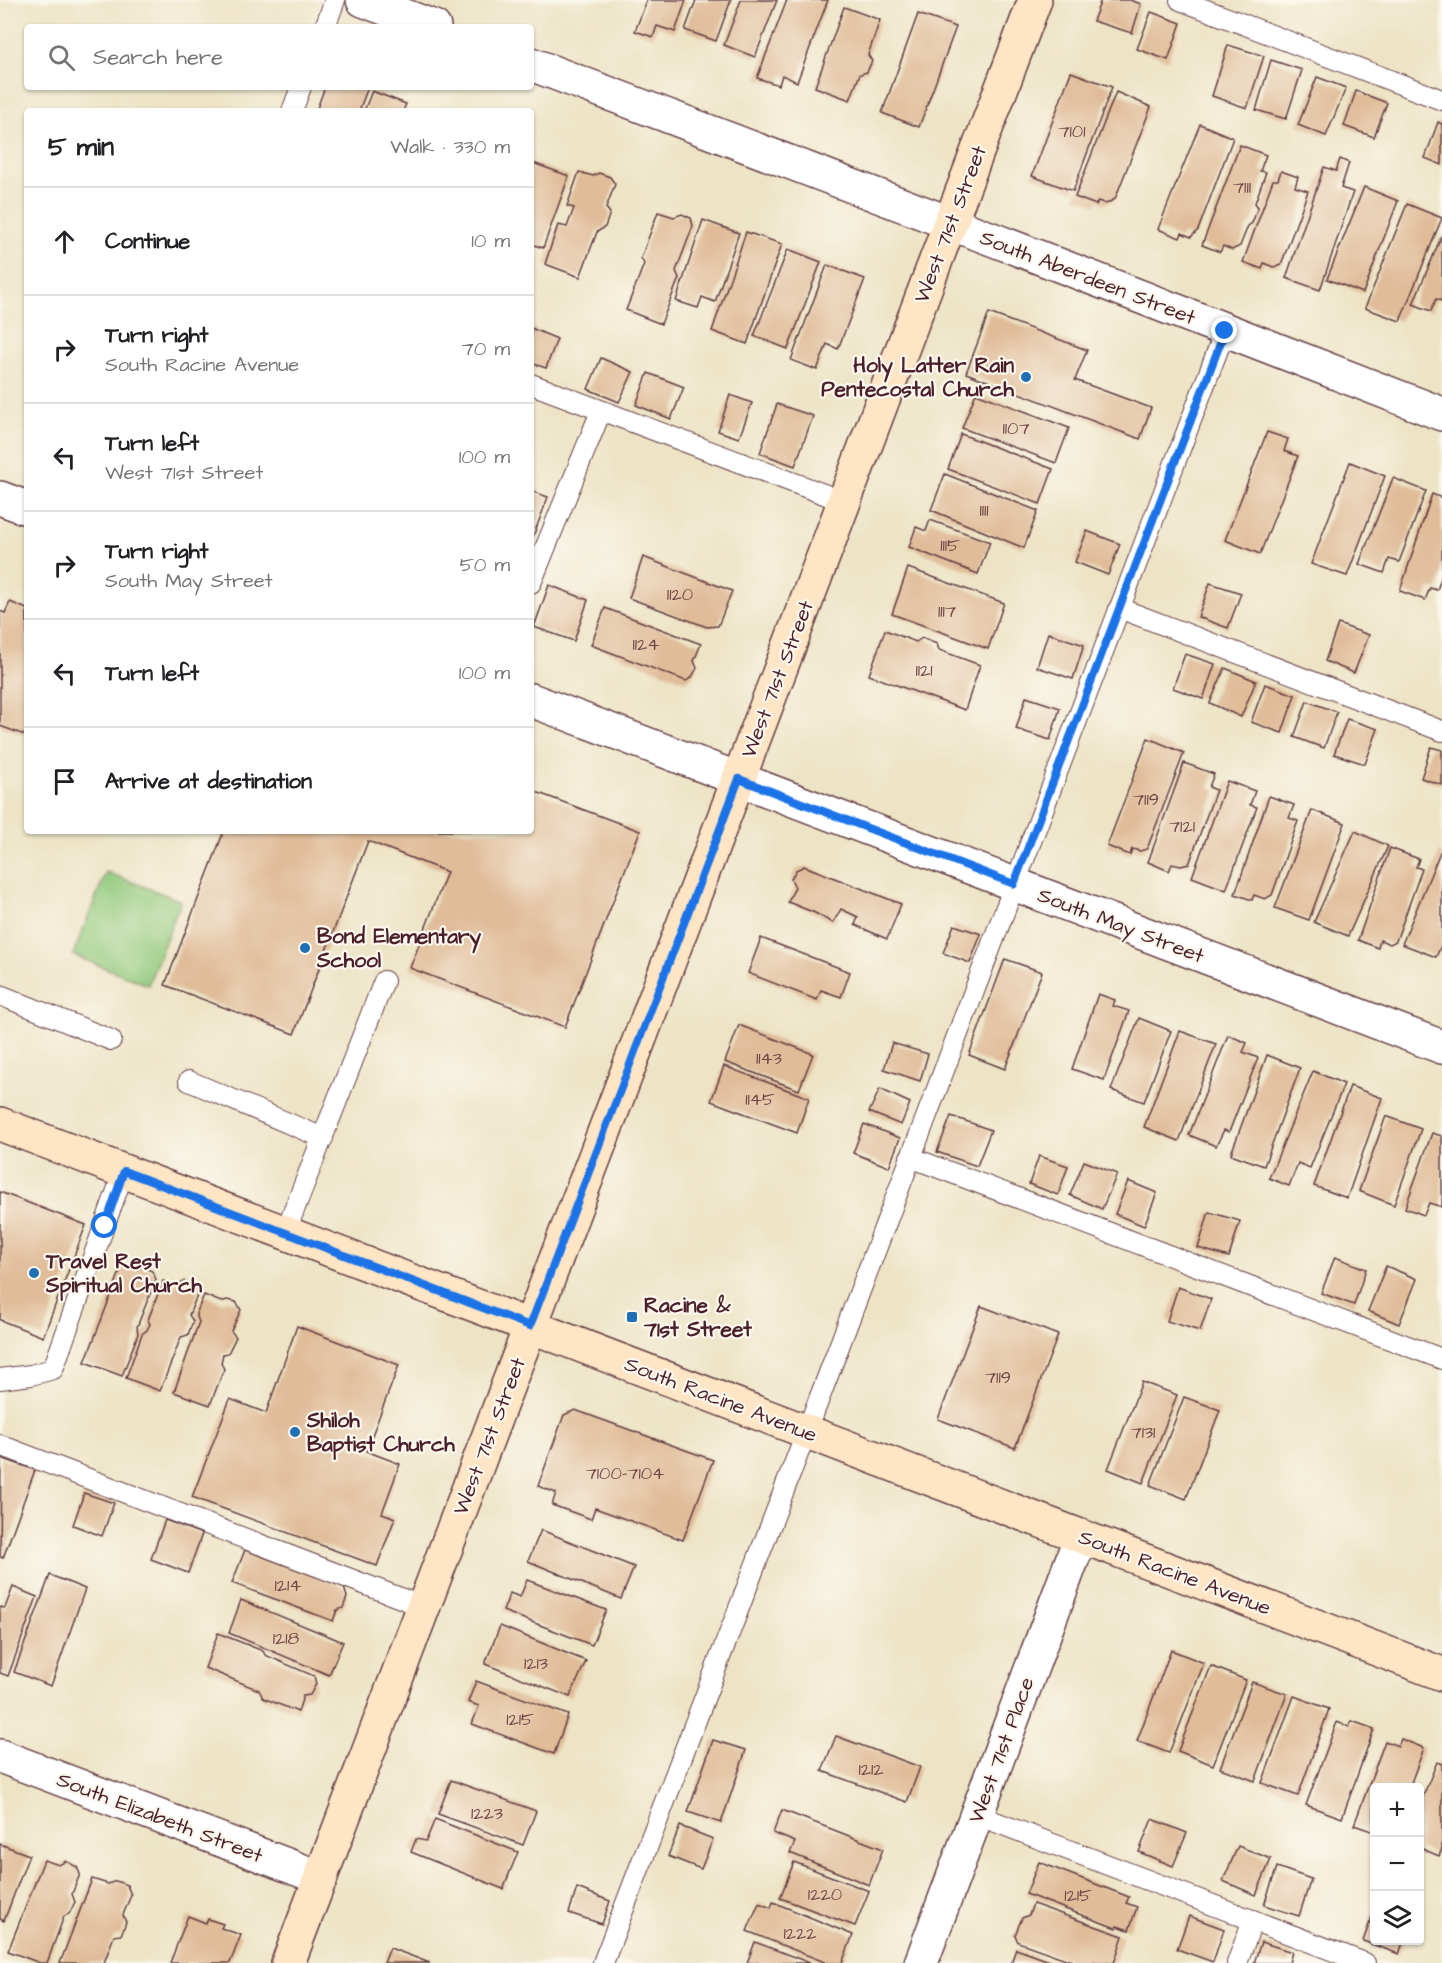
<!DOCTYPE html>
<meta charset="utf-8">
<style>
body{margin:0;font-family:"Architects Daughter",sans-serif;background:#f2f2f2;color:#202124}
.controls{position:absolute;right:18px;bottom:18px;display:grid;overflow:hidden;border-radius:6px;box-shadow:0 2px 4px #0004}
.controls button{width:54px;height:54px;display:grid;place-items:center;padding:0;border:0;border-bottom:2px solid #e0e0e0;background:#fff;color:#202124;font:30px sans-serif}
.stop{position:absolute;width:18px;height:18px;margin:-14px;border:4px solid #1a73e8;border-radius:50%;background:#fff}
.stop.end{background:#1a73e8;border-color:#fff;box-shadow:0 2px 6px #0008}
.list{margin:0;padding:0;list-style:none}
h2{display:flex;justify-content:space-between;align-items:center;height:78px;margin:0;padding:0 24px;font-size:26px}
h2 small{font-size:20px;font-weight:400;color:#757577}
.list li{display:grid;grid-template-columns:39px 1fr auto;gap:18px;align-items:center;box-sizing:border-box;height:108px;padding:0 24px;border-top:2px solid #e0e0e0}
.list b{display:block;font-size:22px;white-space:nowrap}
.list p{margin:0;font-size:20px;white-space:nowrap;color:#757577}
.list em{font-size:20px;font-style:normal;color:#757577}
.icon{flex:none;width:33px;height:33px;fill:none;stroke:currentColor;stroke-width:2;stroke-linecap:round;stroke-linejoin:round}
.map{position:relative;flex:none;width:1442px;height:1963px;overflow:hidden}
.search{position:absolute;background:#fff;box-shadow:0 2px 4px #0004;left:24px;top:24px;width:510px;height:66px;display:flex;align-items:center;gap:15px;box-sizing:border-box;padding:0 21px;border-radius:6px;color:#757577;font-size:22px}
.panel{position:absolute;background:#fff;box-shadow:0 2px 4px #0004;left:24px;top:108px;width:510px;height:726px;border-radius:6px}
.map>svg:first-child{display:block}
.green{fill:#92c97c;stroke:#6e7454;stroke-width:1.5}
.building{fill:#e0bc99}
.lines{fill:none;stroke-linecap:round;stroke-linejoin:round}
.lane-casing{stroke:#623d42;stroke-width:22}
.street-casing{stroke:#623d42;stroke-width:36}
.secondary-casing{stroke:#623d42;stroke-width:36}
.lane{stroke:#fff;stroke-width:20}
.street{stroke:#fff;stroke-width:33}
.secondary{stroke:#fde5c5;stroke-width:33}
.route{stroke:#1a73e8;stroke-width:8}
.poi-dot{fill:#1f6fb2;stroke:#fbf7ec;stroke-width:2}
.labels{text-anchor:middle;stroke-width:4.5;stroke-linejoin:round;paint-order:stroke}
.number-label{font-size:18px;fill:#704646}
.street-label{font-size:21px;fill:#4a1f2b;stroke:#fbf7ec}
.poi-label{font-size:21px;font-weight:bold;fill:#4a1f2b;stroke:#fbf7ec;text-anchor:start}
</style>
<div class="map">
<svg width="1442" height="1963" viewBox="0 0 1442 1963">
<rect width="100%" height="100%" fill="#fbf7ec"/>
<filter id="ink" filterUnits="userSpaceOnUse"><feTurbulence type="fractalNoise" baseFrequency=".0167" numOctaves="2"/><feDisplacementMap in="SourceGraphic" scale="12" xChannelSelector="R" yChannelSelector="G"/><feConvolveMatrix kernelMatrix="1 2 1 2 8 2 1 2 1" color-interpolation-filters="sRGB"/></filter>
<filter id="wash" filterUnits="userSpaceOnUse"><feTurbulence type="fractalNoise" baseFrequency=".008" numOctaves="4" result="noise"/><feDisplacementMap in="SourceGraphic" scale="24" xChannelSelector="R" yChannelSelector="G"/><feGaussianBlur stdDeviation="1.35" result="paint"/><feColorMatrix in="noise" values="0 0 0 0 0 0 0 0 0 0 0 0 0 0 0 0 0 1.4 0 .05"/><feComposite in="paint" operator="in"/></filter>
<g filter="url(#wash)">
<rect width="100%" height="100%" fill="#ede4c6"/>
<polygon class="green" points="106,872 181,901 148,985 73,955"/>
<g id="blocks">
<g class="building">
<polygon points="647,0 686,0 675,32 657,26 653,37 635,31"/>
<polygon points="696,0 731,0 716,41 685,30"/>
<polygon points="741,0 777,0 755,57 724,45"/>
<polygon points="787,0 828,0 797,82 782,75 779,85 757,78"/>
<polygon points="1101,0 1130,0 1141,4 1132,33 1093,21"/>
<polygon points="844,7 880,20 868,55 872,61 867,72 860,74 850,100 815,87"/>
<polygon points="1151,12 1181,23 1168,60 1137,49"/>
<polygon points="918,14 956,27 919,127 882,113"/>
<polygon points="1228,45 1264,56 1247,108 1212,96"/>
<polygon points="1271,60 1302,70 1286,119 1256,110"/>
<polygon points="1071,72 1112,87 1073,191 1032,176"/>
<polygon points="1317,77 1346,88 1326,136 1298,125"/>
<polygon points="325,87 368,87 359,111 316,111"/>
<polygon points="372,91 406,104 403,111 364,111"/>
<polygon points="1356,91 1387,103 1374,137 1344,126"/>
<polygon points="1116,92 1151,107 1115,199 1106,204 1098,201 1096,205 1075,197"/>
<polygon points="1438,122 1442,124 1442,165 1425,158"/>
<polygon points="1200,124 1233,138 1198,230 1191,237 1182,233 1180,238 1158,229"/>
<polygon points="1240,145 1266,155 1260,171 1266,172 1255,203 1258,207 1252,223 1248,226 1240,246 1232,250 1223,246 1220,252 1202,245"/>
<polygon points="1340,159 1349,163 1341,188 1353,192 1320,290 1286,278 1324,167 1336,171"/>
<polygon points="533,163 569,176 543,248 531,244 531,170"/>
<polygon points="1281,171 1298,177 1295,187 1308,191 1281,265 1273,267 1264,263 1262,269 1243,262 1273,180 1278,180"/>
<polygon points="579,172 593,176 599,173 610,177 615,184 606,208 610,213 605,227 597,232 580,277 545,264 558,225 567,227 574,208 567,206"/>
<polygon points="1364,187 1398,201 1363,293 1327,279"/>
<polygon points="1407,204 1442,218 1400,321 1365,308"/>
<polygon points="658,212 674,217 682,214 691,218 693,226 676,271 679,278 661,324 626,310 644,264 641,258"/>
<polygon points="703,220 739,233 715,302 702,297 698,308 676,301"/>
<polygon points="746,232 782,244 747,344 712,331"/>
<polygon points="1442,235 1442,301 1436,299 1431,311 1413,304"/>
<polygon points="788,249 821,262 788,349 754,336"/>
<polygon points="827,265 865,279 838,349 827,344 817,370 791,360"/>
<polygon points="989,313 1087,350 1075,380 1151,408 1140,439 966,373"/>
<polygon points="531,328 557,339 546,368 531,363"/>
<polygon points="601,358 633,372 619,402 588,389"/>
<polygon points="648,373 684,387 671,419 636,405"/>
<polygon points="976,393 1069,428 1056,463 962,428"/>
<polygon points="730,395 752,403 739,438 718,431"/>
<polygon points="777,404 813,416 795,466 760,453"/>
<polygon points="1267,432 1288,439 1284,451 1298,456 1260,554 1225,540"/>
<polygon points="961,434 1053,469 1040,504 948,469"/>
<polygon points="1350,462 1385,476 1347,576 1311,564"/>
<polygon points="945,474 1038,511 1024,548 931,510"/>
<polygon points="1393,478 1426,491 1399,562 1389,559 1384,573 1359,564"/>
<polygon points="531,491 548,497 531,542"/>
<polygon points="1432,494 1442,498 1442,575 1437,590 1430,588 1425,600 1400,591"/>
<polygon points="930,520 990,542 978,574 909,547 916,527 926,531"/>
<polygon points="1087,531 1120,544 1108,575 1075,562"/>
<polygon points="643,557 732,591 718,626 707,627 629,598"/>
<polygon points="908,568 1004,603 988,649 892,614"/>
<polygon points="1210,583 1241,593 1228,628 1198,617"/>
<polygon points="549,585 588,600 574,641 534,627"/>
<polygon points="10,602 27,609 27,736 0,726 0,611 5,613"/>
<polygon points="605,608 701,644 694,661 697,668 692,677 686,681 591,645"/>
<polygon points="1338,624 1369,635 1354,673 1325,661"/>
<polygon points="885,630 916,642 922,638 937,644 939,650 980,665 965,710 869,675"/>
<polygon points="1048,633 1084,645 1073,679 1037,667"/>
<polygon points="1185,654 1215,664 1203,699 1173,688"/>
<polygon points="1225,668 1256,681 1241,717 1210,703"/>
<polygon points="1265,684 1295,695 1282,733 1251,722"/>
<polygon points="1026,697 1060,708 1050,740 1016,729"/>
<polygon points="1307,701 1337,712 1324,748 1294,737"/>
<polygon points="1347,719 1378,729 1365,764 1334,754"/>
<polygon points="1148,738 1184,753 1147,849 1140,851 1132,849 1130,855 1107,846"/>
<polygon points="1431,747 1442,750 1442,785 1421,778"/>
<polygon points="1184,763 1214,774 1209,787 1216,790 1189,864 1181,866 1172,864 1169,871 1148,862"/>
<polygon points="1227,781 1255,791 1250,805 1257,807 1226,890 1192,877"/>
<polygon points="531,790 640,831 565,1027 410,968 447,872 368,841 294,1034 165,985 224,831 531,831"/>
<polygon points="1269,796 1294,805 1289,818 1298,821 1272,895 1265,899 1254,895 1252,900 1235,894"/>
<polygon points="1312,810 1345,823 1309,920 1275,908"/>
<polygon points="1355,831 1388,846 1348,936 1314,922"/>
<polygon points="1390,848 1419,859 1416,867 1422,869 1396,941 1390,944 1380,940 1378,948 1358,940"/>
<polygon points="1440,852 1442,853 1442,943 1436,957 1402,944"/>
<polygon points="804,866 901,904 887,939 855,925 858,917 841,909 833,923 815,913 788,902 795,887 791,879 796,870"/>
<polygon points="954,925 981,934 970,963 943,953"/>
<polygon points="761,938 850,972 841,997 821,990 817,1000 748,973"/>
<polygon points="1005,959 1042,972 1005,1069 969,1055"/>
<polygon points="1098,994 1115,1000 1113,1006 1129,1011 1104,1080 1072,1069"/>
<polygon points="1139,1018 1171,1031 1144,1102 1111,1090"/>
<polygon points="739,1025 813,1054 799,1090 725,1062"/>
<polygon points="1180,1031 1216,1044 1179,1141 1144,1127"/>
<polygon points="1228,1035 1247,1043 1243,1052 1258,1058 1229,1132 1224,1130 1216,1146 1189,1135"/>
<polygon points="892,1043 928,1054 920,1081 884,1069"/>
<polygon points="1267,1055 1300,1068 1264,1166 1231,1154"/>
<polygon points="724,1066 809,1098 797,1133 711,1101"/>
<polygon points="1313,1071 1344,1084 1310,1168 1298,1163 1289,1186 1269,1178"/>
<polygon points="1350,1086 1382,1098 1347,1198 1314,1186"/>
<polygon points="880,1089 910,1103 901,1125 869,1112"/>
<polygon points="951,1116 991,1130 977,1166 937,1152"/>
<polygon points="1386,1116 1421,1129 1394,1205 1359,1191"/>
<polygon points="864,1124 900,1138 889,1167 853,1153"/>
<polygon points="1432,1133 1442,1136 1442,1207 1429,1203 1424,1215 1405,1208"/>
<polygon points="1039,1156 1068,1166 1058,1195 1029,1184"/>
<polygon points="1084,1161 1117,1174 1102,1209 1070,1195"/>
<polygon points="1128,1181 1157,1193 1144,1226 1115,1214"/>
<polygon points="0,1192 86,1225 43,1337 0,1320"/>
<polygon points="1209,1212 1240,1221 1229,1257 1198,1248"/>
<polygon points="1335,1257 1366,1269 1354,1305 1321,1293"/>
<polygon points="123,1264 138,1269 143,1267 152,1271 156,1279 137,1327 138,1334 122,1376 85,1362"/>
<polygon points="1386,1266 1417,1279 1399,1324 1368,1311"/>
<polygon points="163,1281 176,1285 184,1281 194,1286 198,1293 189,1315 193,1321 188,1335 181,1337 160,1391 126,1378 142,1334 147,1330 150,1324 148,1320"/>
<polygon points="1178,1287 1211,1299 1200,1331 1167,1321"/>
<polygon points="204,1295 221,1302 227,1300 236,1302 241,1310 231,1331 236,1337 228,1353 223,1354 221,1363 224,1369 210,1405 174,1392 199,1322 196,1314"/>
<polygon points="981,1306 1058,1335 1015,1448 938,1419"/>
<polygon points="297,1326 399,1365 366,1451 400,1464 382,1513 395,1518 377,1566 192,1497 230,1399 266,1413"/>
<polygon points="1142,1382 1177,1395 1143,1483 1108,1469"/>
<polygon points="1184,1397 1220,1410 1186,1499 1150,1485"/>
<polygon points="575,1410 713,1460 683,1540 595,1508 591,1519 552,1505 556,1493 538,1486 564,1415"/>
<polygon points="1,1458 35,1470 3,1558 0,1557"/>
<polygon points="84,1493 114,1503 102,1536 73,1525"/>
<polygon points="165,1520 202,1534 188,1573 151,1559"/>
<polygon points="541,1530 634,1567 621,1599 528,1561"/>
<polygon points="245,1550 344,1587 347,1597 343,1608 337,1610 333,1621 232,1583"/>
<polygon points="50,1575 85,1589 51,1686 14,1672"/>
<polygon points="527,1580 606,1610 592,1645 503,1611 510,1593 520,1597"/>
<polygon points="13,1587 37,1597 8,1676 0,1673 0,1607 5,1608"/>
<polygon points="241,1600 343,1642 329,1675 229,1633"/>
<polygon points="500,1626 586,1661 570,1697 485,1664"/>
<polygon points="218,1633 263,1651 265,1655 314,1676 316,1684 310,1695 303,1696 298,1712 263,1698 259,1690 205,1668"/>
<polygon points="1171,1650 1204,1663 1169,1753 1137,1741"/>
<polygon points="1211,1666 1246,1680 1213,1765 1178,1751"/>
<polygon points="476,1681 568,1715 554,1754 472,1724 479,1706 468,1702"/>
<polygon points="1252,1682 1287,1694 1255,1781 1220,1768"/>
<polygon points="1294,1696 1329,1709 1298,1796 1262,1783"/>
<polygon points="1352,1721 1374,1729 1342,1818 1306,1805 1337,1722 1349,1727"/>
<polygon points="836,1736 920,1767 907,1802 822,1771"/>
<polygon points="1401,1739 1424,1748 1409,1788 1374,1788 1374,1832 1354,1825 1385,1741 1398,1746"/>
<polygon points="713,1740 746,1750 721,1823 688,1812"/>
<polygon points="1437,1762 1442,1764 1442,1849 1439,1856 1420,1848 1420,1804"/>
<polygon points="451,1780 536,1811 523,1845 438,1814"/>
<polygon points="782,1810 883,1849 869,1885 790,1853 795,1842 773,1833"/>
<polygon points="435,1819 518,1852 503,1889 411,1852 416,1839 426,1841"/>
<polygon points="1152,1819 1187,1833 1173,1866 1139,1852"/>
<polygon points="680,1826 713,1839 701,1869 668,1856"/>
<polygon points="0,1844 29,1855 4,1921 0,1919"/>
<polygon points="1238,1846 1271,1859 1256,1895 1223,1881"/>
<polygon points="44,1860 59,1865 66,1861 77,1867 80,1874 72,1894 75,1902 69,1914 64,1916 47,1963 40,1963 8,1951"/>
<polygon points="794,1862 869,1891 855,1926 780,1898"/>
<polygon points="1039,1862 1129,1897 1126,1903 1137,1907 1129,1930 1117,1926 1116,1928 1026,1894"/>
<polygon points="1277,1867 1311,1879 1299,1916 1264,1905"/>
<polygon points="92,1879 108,1884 116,1881 127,1885 131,1895 123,1915 126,1922 121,1935 114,1936 104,1963 60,1963"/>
<polygon points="577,1888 610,1901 602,1924 569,1913"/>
<polygon points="773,1902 853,1935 842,1963 827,1963 747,1931 759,1903 771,1908"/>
<polygon points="1033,1904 1123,1936 1114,1963 1077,1963 1018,1942 1015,1935 1022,1918 1029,1915"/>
<polygon points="1374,1911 1374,1940 1404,1940 1399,1954 1363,1941"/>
<polygon points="188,1916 206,1923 208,1919 223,1924 221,1928 241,1935 230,1963 170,1963"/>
<polygon points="1189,1916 1224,1929 1213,1962 1177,1949"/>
<polygon points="755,1942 810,1963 747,1963"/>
<polygon points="1261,1942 1292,1952 1289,1963 1254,1963"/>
<polygon points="390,1948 430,1963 384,1963"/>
<polygon points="1016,1949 1055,1963 1011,1963"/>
</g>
</g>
</g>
<g filter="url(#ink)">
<use href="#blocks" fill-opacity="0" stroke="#623d42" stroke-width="1.5"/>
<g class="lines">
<g class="lane-casing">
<g id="lane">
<polyline points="1180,0 1442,100"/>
<polyline points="325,27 335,0"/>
<polyline points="292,111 301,87"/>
<polyline points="531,384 845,502"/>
<polyline points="531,583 601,411"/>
<polyline points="1119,608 1442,731"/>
<polyline points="0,995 111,1040"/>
<polyline points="189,1081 323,1138"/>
<polyline points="910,1157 1442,1359"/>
<polyline points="285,1233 384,981"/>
<polyline points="0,1379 31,1375 53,1369 124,1171"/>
<polyline points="0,1445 424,1607"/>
<polyline points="977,1815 1365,1963"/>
<polyline points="603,1963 824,1386 1225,331"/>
<polyline points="1237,1963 1253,1920"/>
</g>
</g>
<g class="street-casing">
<g id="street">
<polyline points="363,0 434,27"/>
<polyline points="531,64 997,241 1442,414"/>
<polyline points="0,498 27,508"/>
<polyline points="531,700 1442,1047"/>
<polyline points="0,1756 321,1878"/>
<polyline points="921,1963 1081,1536"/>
</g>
</g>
<g class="secondary-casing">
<g id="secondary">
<polyline points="0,1124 1442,1674"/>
<polyline points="288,1963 1035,0"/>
</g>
</g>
<use href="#lane" class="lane"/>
<use href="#street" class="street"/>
<use href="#secondary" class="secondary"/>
</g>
</g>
<g class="lines" filter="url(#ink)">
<polyline class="route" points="105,1226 124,1171 530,1326 739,779 1014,884 1225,331"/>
</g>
<g class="poi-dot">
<circle cx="1026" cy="377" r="6"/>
<circle cx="305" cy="948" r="6"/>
<circle cx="34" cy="1273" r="6"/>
<rect x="626" y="1311" width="12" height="12" rx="3"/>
<circle cx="295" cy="1432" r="6"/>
</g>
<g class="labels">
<g class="number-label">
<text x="1072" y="137">7101</text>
<text x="1242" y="193">7111</text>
<text x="1016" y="434">1107</text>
<text x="984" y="516">1111</text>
<text x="950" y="551">1115</text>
<text x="680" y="600">1120</text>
<text x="947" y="617">1117</text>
<text x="646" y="650">1124</text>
<text x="924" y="676">1121</text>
<text x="1146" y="805">7119</text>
<text x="1182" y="832">7121</text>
<text x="769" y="1064">1143</text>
<text x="760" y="1105">1145</text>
<text x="998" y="1383">7119</text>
<text x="1143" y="1438">7131</text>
<text x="625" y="1479">7100-7104</text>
<text x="288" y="1591">1214</text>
<text x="286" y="1644">1218</text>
<text x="536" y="1669">1213</text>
<text x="520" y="1725">1215</text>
<text x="871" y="1775">1212</text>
<text x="487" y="1819">1223</text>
<text x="825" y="1900">1220</text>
<text x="1078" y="1901">1215</text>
<text x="800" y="1939">1222</text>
</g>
<g class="street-label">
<text transform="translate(950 224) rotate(-69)" y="7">West 71st Street</text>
<text transform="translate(1088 277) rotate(21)" y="7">South Aberdeen Street</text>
<text transform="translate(777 679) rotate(-69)" y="7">West 71st Street</text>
<text transform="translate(1121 925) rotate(21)" y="7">South May Street</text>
<text transform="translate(721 1399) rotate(21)" y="7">South Racine Avenue</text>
<text transform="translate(489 1436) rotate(-69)" y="7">West 71st Street</text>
<text transform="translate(1175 1572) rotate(21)" y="7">South Racine Avenue</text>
<text transform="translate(1001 1750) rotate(-70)" y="7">West 71st Place</text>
<text transform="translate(160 1817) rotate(21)" y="7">South Elizabeth Street</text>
</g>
<g class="poi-label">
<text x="1014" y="372" text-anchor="end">Holy Latter Rain<tspan x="1014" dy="24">Pentecostal Church</tspan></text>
<text x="317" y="943">Bond Elementary<tspan x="317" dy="24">School</tspan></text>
<text x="46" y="1268">Travel Rest<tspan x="46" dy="24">Spiritual Church</tspan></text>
<text x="644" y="1312">Racine &amp;<tspan x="644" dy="24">71st Street</tspan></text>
<text x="307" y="1427">Shiloh<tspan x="307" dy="24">Baptist Church</tspan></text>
</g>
</g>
</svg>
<div class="controls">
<button>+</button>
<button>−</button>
<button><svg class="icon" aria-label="layers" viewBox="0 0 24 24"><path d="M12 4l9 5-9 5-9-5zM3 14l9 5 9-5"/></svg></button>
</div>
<div class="stop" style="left:105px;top:1226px"></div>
<div class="stop end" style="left:1225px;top:331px"></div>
<div class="search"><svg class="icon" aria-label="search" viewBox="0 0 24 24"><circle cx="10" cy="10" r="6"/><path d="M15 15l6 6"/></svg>Search here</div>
<section class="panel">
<h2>5 min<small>Walk · 330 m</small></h2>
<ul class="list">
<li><svg class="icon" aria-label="ahead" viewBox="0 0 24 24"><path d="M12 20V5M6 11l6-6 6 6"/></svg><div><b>Continue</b></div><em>10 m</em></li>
<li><svg class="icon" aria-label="right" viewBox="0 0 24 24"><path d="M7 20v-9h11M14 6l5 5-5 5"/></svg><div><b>Turn right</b><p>South Racine Avenue</p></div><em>70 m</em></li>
<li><svg class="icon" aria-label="left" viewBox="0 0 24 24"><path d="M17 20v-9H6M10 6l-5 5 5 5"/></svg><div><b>Turn left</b><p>West 71st Street</p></div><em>100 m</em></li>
<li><svg class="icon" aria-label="right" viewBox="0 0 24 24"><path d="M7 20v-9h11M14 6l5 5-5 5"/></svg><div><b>Turn right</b><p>South May Street</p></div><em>50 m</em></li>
<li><svg class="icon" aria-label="left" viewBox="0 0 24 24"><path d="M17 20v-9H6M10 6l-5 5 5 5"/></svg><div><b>Turn left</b></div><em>100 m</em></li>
<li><svg class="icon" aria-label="arrive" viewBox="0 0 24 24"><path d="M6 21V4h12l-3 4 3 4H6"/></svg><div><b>Arrive at destination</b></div></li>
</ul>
</section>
</div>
